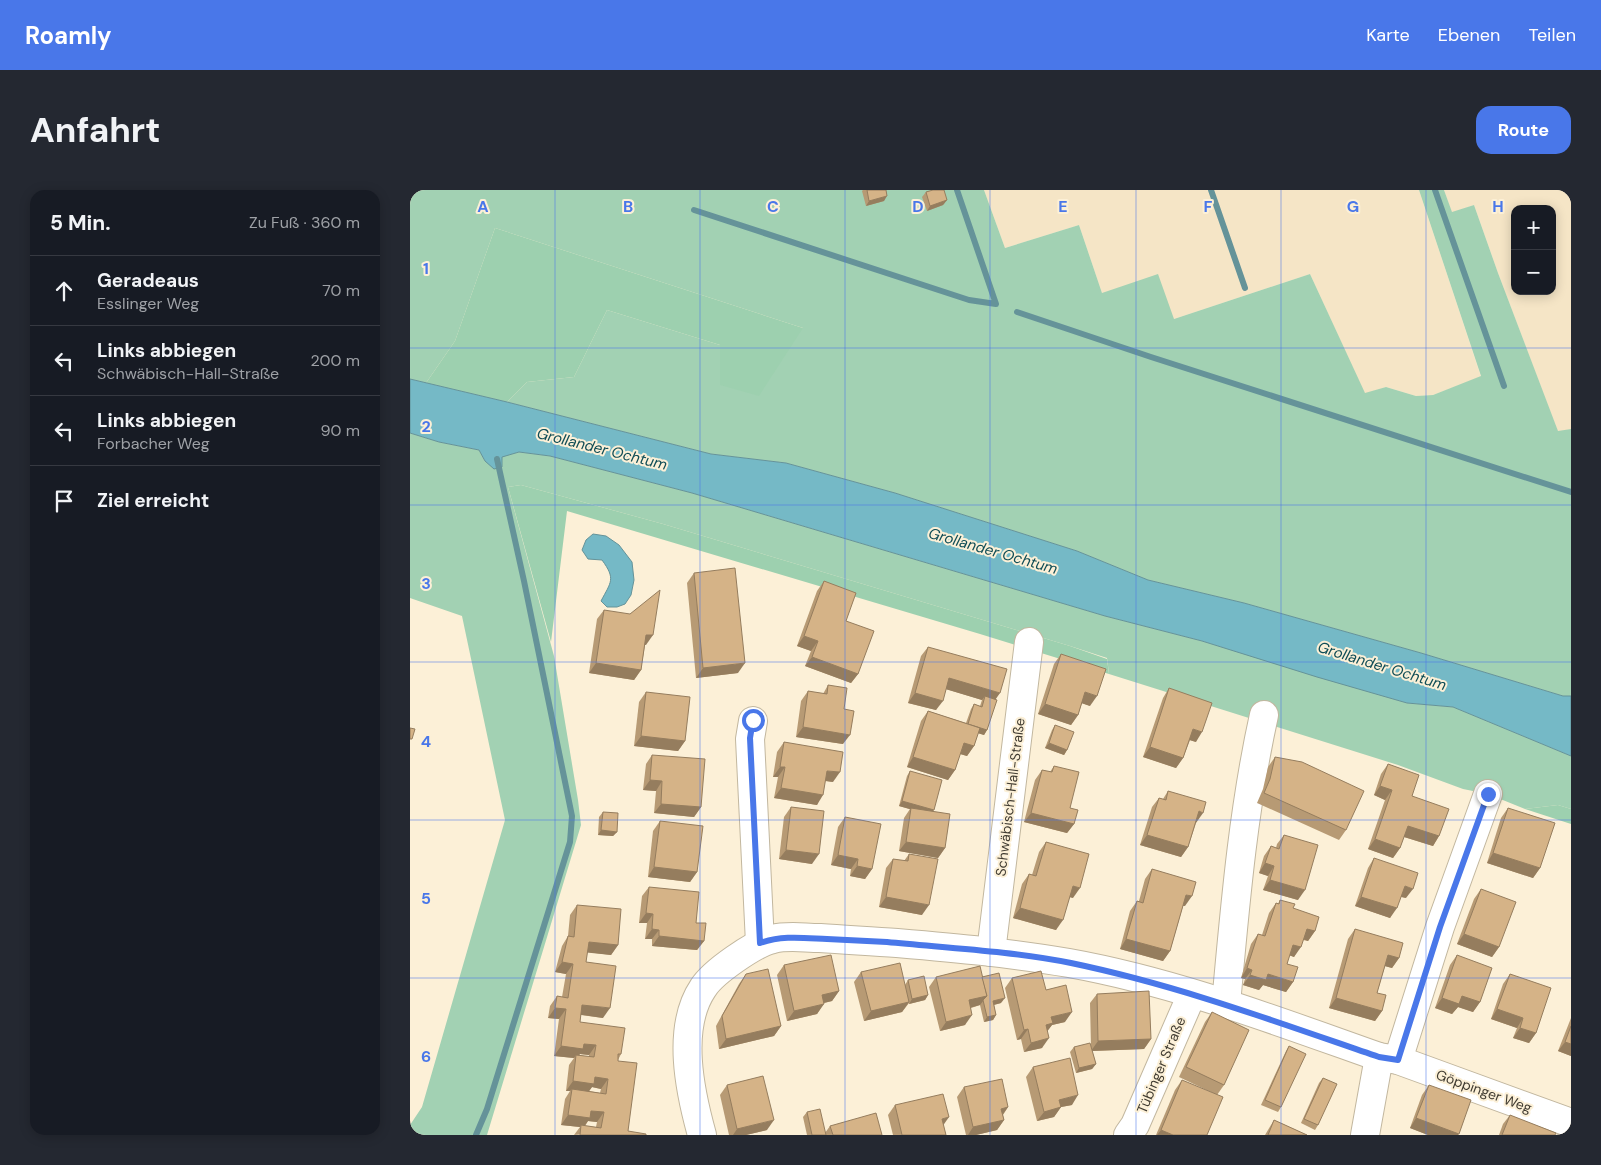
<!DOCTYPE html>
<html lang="de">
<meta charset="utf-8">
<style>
body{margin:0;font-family:"DM Sans",sans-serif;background:#242831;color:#f1f3f6}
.controls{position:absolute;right:15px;top:15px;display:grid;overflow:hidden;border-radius:10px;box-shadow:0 2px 12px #0003}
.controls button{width:45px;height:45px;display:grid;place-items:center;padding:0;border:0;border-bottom:1px solid #363941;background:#171b24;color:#f1f3f6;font:25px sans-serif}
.stop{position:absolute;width:15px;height:15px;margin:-11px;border:4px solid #4977e9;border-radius:50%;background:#fff}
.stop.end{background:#4977e9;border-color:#fff;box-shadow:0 1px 5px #0008}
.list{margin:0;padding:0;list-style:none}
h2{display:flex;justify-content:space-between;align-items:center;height:65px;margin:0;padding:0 20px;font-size:21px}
h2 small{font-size:16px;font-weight:400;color:#9ea1a6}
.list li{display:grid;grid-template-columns:32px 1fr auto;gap:15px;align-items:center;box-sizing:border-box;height:70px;padding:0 20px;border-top:1px solid #363941}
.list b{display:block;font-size:19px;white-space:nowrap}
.list p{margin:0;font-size:16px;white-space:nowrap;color:#9ea1a6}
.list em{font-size:16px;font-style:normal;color:#9ea1a6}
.icon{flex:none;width:28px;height:28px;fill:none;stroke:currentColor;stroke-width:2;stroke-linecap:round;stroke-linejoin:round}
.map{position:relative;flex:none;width:1161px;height:945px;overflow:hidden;border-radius:15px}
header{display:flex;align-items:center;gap:30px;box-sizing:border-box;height:70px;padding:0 25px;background:#4977e9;color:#fff}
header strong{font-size:24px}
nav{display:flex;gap:28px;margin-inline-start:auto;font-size:18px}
.intro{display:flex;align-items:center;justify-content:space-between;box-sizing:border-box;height:120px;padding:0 30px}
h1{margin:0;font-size:35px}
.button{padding:12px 22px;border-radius:15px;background:#4977e9;color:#fff;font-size:18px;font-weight:700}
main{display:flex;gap:30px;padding:0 30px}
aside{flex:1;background:#171b24;border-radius:15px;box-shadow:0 2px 12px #0003}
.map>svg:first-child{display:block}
.built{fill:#f5e5c6;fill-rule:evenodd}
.green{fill:#a2d1b3}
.forest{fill:#9dd0af}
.water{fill:#75b9c6;stroke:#659399}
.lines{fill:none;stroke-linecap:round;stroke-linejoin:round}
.stream{stroke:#659399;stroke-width:6}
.minor-casing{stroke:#c2b79f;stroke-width:30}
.minor{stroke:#fff;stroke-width:28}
.wall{fill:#b79a74;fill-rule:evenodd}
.shaded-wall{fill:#957d5e}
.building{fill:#d5b387;stroke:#957d5e}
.route{stroke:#4977e9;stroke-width:6}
.grid{fill:none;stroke:#4977e9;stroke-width:1;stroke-opacity:0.55}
.labels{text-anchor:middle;stroke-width:4;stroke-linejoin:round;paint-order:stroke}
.street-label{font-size:14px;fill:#403b31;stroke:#fcf0d7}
.water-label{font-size:15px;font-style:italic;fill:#104d56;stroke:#fcf0d7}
.grid-label{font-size:16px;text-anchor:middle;font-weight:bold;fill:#4977e9;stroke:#fcf0d7;stroke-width:4;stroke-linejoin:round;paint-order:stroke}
</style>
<header>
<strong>Roamly</strong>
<nav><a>Karte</a><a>Ebenen</a><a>Teilen</a></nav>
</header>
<div class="intro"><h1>Anfahrt</h1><a class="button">Route</a></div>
<main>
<aside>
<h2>5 Min.<small>Zu Fuß · 360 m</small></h2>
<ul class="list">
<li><svg class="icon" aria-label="ahead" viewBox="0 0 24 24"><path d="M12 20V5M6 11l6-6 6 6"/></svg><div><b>Geradeaus</b><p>Esslinger Weg</p></div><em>70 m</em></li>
<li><svg class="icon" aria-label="left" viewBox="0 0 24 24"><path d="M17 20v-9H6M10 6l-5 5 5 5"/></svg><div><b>Links abbiegen</b><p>Schwäbisch-Hall-Straße</p></div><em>200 m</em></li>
<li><svg class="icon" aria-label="left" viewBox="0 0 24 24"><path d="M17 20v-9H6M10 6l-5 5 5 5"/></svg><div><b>Links abbiegen</b><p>Forbacher Weg</p></div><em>90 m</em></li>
<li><svg class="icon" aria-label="arrive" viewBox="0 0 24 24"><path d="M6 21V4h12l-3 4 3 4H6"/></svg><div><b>Ziel erreicht</b></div></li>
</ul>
</aside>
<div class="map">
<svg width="1161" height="945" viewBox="0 0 1161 945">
<rect width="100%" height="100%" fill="#fcf0d7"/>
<g class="built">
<polygon points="574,0 1009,0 1071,187 1023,205 1006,206 976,197 955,204 900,84 764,129 692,103 669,35 595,58"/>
<path d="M1034 0H1161V239L1148 242 1088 83 1064 15 1042 23ZM1105 19H1142V101H1105Z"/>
</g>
<g class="green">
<polygon points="0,0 574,0 595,58 669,35 692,103 748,84 764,129 900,84 955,203 976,197 1006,206 1023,205 1071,186 1009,0 1034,0 1042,22 1064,15 1088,83 1148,241 1161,239 1161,506 1153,506 1011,463 834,413 738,390 667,361 485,303 376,273 301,264 97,212 117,192 164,187 197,120 310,155 393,138 85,38 45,151 16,193 0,189"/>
<polygon points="0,243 29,252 69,260 75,271 109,262 140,266 282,303 695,426 792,451 997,513 1043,517 1161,566 1161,619 1148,615 1115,619 1078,604 1053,599 988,575 699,484 697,468 660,456 253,334 111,295 98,297 144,466 168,610 171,635 77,945 0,945 0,935 12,917 95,630 52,426 0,408"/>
</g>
<g class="forest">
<polygon points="85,38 393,138 349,206 310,195 310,155 197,120 164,187 117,192 97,212 16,193 45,151"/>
<polygon points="111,295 253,334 660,456 697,469 699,484 570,444 157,321 141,452 98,297"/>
<polygon points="1148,615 1161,619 1161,634 1115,619"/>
</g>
<g class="water">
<polygon points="0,189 97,212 301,264 376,273 485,303 667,361 738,390 834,413 1011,463 1153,506 1161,506 1161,566 1043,517 997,513 907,487 792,451 695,426 282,303 140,266 109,262 92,267 92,277 84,279 75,271 69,260 29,252 0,243"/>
<path d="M183 344 196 346 209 355 222 372 224 390 221 405 215 414 207 417H197L191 411C201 392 206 389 192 370L178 369 172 360 176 350Z"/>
</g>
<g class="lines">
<g class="stream">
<polyline points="801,0 835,98"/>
<polyline points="1025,0 1094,196"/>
<polyline points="284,20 559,110 586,114 547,0"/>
<polyline points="607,122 741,167 1161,302"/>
<polyline points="66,945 77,919 160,652 162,626 114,391 87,269"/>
</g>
<g class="minor-casing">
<g id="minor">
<polyline points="343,531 340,549 350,753"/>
<polyline points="581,762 619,452"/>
<path d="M816 814C825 716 833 620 854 525"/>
<polyline points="988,870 1030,737 1078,604"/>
<path d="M292 945C280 902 266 838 293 798 303 782 345 753 363 749 378 745 394 748 410 748 436 750 462 751 487 753 545 758 602 763 659 773 765 792 867 831 969 867L988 870 1161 933"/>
<polyline points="718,945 725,935 782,804"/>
<polyline points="955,945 969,867"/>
</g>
</g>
<use href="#minor" class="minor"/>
</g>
<g class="wall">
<polygon points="453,0 476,0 474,11 456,16 452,1"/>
<polygon points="516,2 537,10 533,15 517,21 512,7"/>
<polygon points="284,383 328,483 286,488 277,393"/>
<polygon points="414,391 436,431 448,484 441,493 395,476 401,461 387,456 407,401"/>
<polygon points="194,420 236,455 235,455 231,480 224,490 179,483 187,429"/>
<polygon points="518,457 586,509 577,540 574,545 568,543 564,556 557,566 550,564 545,580 538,590 497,577 511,531 518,521 556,533 561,519 564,514 570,516 572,510 536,499 526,520 498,513 511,466"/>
<polygon points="651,464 680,516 672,513 668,525 661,535 628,524 644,474"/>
<polygon points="418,495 434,519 433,554 386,547 391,511 398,501 413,504"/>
<polygon points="759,498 786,552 780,550 773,568 766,578 733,567 753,508"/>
<polygon points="236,502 275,551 268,561 224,556 229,512"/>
<polygon points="645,535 657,560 654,565 635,558 642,540"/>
<polygon points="374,552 423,592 415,591 407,615 364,608 368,587 363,587 367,562"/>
<polygon points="242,565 291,617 284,627 244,623 246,601 233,600 236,574"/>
<polygon points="865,567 936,640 929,650 847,613 853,599 858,577"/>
<polygon points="978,574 1002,606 1029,646 1023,656 994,647 990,658 983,668 958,659 975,610 964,605 971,584"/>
<polygon points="644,576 660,618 664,634 657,643 614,632 625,590 632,580 640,582"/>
<polygon points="500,581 523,621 535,658 528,668 489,661 494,628 500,619 489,616 497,586"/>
<polygon points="758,601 786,633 778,657 771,667 730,655 742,617 749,608 753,609"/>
<polygon points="381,617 402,674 369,669 374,627"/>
<polygon points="1098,618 1130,678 1123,688 1077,673 1091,628"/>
<polygon points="193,622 207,642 203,646 188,645 189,627"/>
<polygon points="435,627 462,679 455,689 440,686 441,679 421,675 428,637"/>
<polygon points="250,631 287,682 280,692 238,687 243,641"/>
<polygon points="874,645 888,710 853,700 858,686 849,683 854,666 861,656 866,658 867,654"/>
<polygon points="636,652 663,708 660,707 646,740 603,728 612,694 619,684 622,685 629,662"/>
<polygon points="499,664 512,725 469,717 476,678 483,669 494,671"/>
<polygon points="964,668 996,708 991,707 980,728 945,716 958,678"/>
<polygon points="742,679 775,716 773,716 760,761 753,771 710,759 720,721 727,711 729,711 735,689"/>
<polygon points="239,697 286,733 294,751 287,760 242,756 242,749 235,749 237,733 229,733 232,706"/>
<polygon points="1071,699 1089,757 1082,767 1047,754 1064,709"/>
<polygon points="870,710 883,718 905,741 898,751 893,750 884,767 879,765 877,774 883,792 876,802 853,795 849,800 833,795 835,789 831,788 841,754 848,744 852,745 859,723 866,713 868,714"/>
<path d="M167 715 208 755 201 765 177 762 176 772 193 828 171 825 170 832 211 864 208 870 218 941 164 945 170 937 151 935 155 909 160 901H156L159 875 164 868 144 866 149 829 138 828 140 816 147 806 152 807 156 784 145 782 152 756 158 746 160 725ZM170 864 179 865V867L169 865ZM182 897 191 899 190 903 179 901ZM178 931 187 932 186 937 175 936Z"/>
<polygon points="945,739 989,768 982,778 975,776 967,803 972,821 965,831 919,818 938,749"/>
<polygon points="1047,765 1070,812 1063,822 1048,817 1042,824 1025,818 1040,775"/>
<polygon points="374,775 429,801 422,811 414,813 407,824 377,831 367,785"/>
<polygon points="451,782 495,795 498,790 518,805 515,810 499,814 499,813 492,822 454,831 444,792"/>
<polygon points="336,784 371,836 364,846 309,859 306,836 329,794"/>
<polygon points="1100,784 1126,843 1119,853 1103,848 1107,838 1081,829 1093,794"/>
<polygon points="526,787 572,787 591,813 584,815 586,825 583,830 574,832 570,815 561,818 555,835 530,841 519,797"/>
<polygon points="602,788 636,800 655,832 642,835 637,841 632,858 614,862 611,849 607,850 595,798"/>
<polygon points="687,804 741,849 734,859 682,861 686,874 682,879 666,883 660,862 664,857 681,857 680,813"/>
<polygon points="802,822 814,895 807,905 769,887 795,832"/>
<polygon points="1161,828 1161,866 1148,861"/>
<polygon points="879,856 871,917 868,922 851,915 876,861"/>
<polygon points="623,877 662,915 651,917 644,927 627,931 616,887"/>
<polygon points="913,888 908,935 905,940 891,933 909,893"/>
<polygon points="772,890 797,945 746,945 765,900"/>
<polygon points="317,895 357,940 336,945 319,945 310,905"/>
<polygon points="1019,895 1048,945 1018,945 1000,938 1012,905"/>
<polygon points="554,897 598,917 593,925 594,930 587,940 566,945 556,945 547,907"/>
<polygon points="485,915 533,935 536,945 483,945 478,925"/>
<polygon points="397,922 415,943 420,936 472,945 397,945 393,927"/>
<polygon points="1100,925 1145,945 1089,945 1093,934"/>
<polygon points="864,930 897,945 855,945"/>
</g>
<g class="shaded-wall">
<polygon points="477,6 474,11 456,16 459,11"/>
<polygon points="537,10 533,15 517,21 520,16"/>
<polygon points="236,445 243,445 236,455 229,454"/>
<polygon points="394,446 408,451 401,461 387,456"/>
<polygon points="402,467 448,484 441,493 395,476"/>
<polygon points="186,473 231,480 224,490 179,483"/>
<polygon points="335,473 328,483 286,488 293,478"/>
<polygon points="539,488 590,503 583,513 575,506 572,510 532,498"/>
<polygon points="675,502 687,506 680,516 668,512"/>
<polygon points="505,503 533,511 526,520 498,513"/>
<polygon points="635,514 668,525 661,535 628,524"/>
<polygon points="558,534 577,540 574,545 554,539"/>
<polygon points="393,537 440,545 433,554 386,547"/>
<polygon points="783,539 792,542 786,552 776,549"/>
<polygon points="231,546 275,551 268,561 224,556"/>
<polygon points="554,553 564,556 557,566 547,563"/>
<polygon points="639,553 657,560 654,565 635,558"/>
<polygon points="740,557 773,568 766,578 733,567"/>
<polygon points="503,567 545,580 538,590 497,577"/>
<polygon points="370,577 375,577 368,587 363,587"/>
<polygon points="417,581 430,582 423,592 410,590"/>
<polygon points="240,590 252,591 246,601 233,600"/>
<polygon points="970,596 982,600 975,610 964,605"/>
<polygon points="371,598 413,605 407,615 364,608"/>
<polygon points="492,611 524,620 520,625 489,616"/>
<polygon points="251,614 291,617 284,627 244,623"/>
<polygon points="789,621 793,623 786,633 782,631"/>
<polygon points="621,623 664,634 657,643 614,632"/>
<polygon points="998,636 1029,646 1023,656 991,646"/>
<polygon points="191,640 207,642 203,646 188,645"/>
<polygon points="737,645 778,657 771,667 730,655"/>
<polygon points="965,649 990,658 983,668 958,659"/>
<polygon points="496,652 535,658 528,668 489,661"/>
<polygon points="376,660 409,664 402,674 369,669"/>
<polygon points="1083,663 1130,678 1123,688 1077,673"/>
<polygon points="428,665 448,669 441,679 421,675"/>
<polygon points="855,673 864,676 858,686 849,683"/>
<polygon points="447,676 462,679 455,689 440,686"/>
<polygon points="244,677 287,682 280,692 238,687"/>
<polygon points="860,690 895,700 888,710 853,700"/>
<polygon points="663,696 670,698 663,708 656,706"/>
<polygon points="995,696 1003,699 996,708 988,706"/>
<polygon points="776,705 782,706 775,716 769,715"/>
<polygon points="476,707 519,715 512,725 469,717"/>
<polygon points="951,707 987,718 980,728 945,716"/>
<polygon points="610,718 653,730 646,740 603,728"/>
<polygon points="236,723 243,724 237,733 229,733"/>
<polygon points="242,739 249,740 242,749 235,749"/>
<polygon points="897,739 905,741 898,751 890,748"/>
<polygon points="1054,744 1089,757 1082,767 1047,754"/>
<polygon points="249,746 294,751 287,760 242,756"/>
<polygon points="716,749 760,761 753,771 710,759"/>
<polygon points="179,752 208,755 201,765 172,762"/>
<polygon points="883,755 891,757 884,767 876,764"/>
<polygon points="978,765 989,768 982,778 971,775"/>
<polygon points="152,772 163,774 156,784 145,782"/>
<polygon points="837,778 842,780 835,789 831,788"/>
<polygon points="858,784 883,792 876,802 853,795 849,800 833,795 840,785"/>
<polygon points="429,801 422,811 405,815 412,805"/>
<polygon points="518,805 515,810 499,814 502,809"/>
<polygon points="577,806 570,815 552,820 559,810"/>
<polygon points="1052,806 1070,812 1063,822 1048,817 1042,824 1025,818 1032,808"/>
<polygon points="595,808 591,813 579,816 583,811"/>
<polygon points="926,808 972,821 965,831 919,818"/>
<polygon points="499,812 492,822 454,831 461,821"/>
<polygon points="414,814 407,824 377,831 384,821"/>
<polygon points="172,815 200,818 193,828 166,824"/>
<polygon points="145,818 156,819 149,829 138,828"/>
<polygon points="1087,819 1113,828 1107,838 1081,829"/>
<polygon points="662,822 655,832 642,835 636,843 629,845 641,827"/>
<polygon points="562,825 555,835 530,841 536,832"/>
<polygon points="586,825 583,830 574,832 577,827"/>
<polygon points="371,836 364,846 309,859 316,849"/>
<polygon points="1110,838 1126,843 1119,853 1103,848"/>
<polygon points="618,839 611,849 607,850 614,840"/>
<polygon points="639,848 632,858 614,862 621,853"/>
<polygon points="741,849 734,859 681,861 688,851"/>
<polygon points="1155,852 1161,854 1161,866 1148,861"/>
<polygon points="174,854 186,855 179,865 170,864 166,869 166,865 164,868 144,866 151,856"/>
<polygon points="686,874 682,879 666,883 669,878"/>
<polygon points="185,887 198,889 191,899 182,897 177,904 162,899 160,901 156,901 163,891"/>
<polygon points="668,905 662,915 651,917 644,927 627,931 634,922 649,910"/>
<polygon points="598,917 591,927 591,919"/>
<polygon points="181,921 194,922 187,932 178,931 173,938 171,935 170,937 151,935 158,925"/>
<polygon points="539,927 532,937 532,929"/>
<polygon points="1006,928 1049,944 1048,945 1018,945 1000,938"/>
<polygon points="364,930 357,940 336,945 323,945 327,939"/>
<polygon points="594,930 587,940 566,945 558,945 563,937"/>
<polygon points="751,940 763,945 747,945"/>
</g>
<g class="building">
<polygon points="457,0 476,0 477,6 459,11"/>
<polygon points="523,0 534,0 537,10 520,16 516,2"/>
<polygon points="325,378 335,473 293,478 284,383"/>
<polygon points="414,391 446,403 436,431 464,441 448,484 402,467 408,451 394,446"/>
<polygon points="250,400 243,445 236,445 231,480 186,473 194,420 220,424"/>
<polygon points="518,457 597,479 590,503 539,488 533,511 505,503"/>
<polygon points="651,464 696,479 687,506 675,502 668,525 635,514"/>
<polygon points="418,495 437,498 434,519 444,521 440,545 393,537 398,501 417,504"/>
<polygon points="759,498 802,513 792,542 783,539 773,568 740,557"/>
<polygon points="236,502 280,507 275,551 231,546"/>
<polygon points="575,506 587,510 577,540 558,534 564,514 572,517"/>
<polygon points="518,521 570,538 564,556 554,553 545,580 503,567"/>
<polygon points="645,535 664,542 657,560 639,553"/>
<polygon points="0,538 5,539 2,549 0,549"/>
<polygon points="374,552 433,562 430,582 417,581 413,605 371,598 375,577 370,577"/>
<polygon points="242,565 295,569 291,617 251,614 252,591 240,590"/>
<polygon points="865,567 892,572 954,601 936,640 854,603 860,589"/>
<polygon points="978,574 1009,585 1002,606 1039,619 1029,646 998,636 990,658 965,649 982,600 970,596"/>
<polygon points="644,576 669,582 660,618 668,620 664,634 621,623 632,580 642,582"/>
<polygon points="500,581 532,590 524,620 492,611"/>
<polygon points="758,601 796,612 793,623 789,621 778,657 737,645 749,608 756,610"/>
<polygon points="381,617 414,621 409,664 376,660"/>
<polygon points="501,618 540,624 535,658 496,652"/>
<polygon points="1098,618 1145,633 1130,678 1083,663"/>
<polygon points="193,622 208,623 207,642 191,640"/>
<polygon points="435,627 471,634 462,679 447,676 448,669 428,665"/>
<polygon points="250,631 293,636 287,682 244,677"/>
<polygon points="874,645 908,655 895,700 860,690 864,676 855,673 861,656 869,659"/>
<polygon points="636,652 679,664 670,698 663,696 653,730 610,718 619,684 626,686"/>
<polygon points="499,664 528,669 519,715 476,707 483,669 498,671"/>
<polygon points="964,668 1008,683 1003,699 995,696 987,718 951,707"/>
<polygon points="742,679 786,692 782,706 776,705 760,761 716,749 727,711 733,713"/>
<polygon points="239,697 289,702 286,733 296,733 294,751 249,746 249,740 242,739 243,724 236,723"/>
<polygon points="1071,699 1106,712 1089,757 1054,744"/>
<polygon points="870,710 885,714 883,718 909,727 905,741 897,739 891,757 883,755 877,774 888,777 883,792 858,784 856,790 840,785 842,780 837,778 848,744 855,746 866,713 869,714"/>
<polygon points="167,715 211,719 208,755 179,752 176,772 206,776 200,818 172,815 170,832 215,838 211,864 208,864 208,871 227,873 218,941 236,944 236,945 170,945 171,935 191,938 194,922 181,921 180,928 158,925 162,899 196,904 198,889 185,887 184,894 163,891 166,865 184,867 186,855 174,854 173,859 151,856 156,819 145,818 147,806 158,808 163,774 152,772 158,746 164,747"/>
<polygon points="945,739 993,753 989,768 978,765 967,803 976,805 972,821 926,808"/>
<polygon points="421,765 429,801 412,805 414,814 384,821 374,775"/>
<polygon points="1047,765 1082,778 1070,812 1052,806 1049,814 1032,808"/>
<polygon points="490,773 499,812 461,821 451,782"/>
<polygon points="570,776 577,806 559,810 562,825 536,832 526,787"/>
<polygon points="358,779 371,836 316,849 312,826 336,784"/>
<polygon points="631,781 636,800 656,795 662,822 641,827 643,833 636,835 639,848 621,853 618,839 614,840 602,788"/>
<polygon points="589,783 595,808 583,811 586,825 577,827 573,810 577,806 572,787"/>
<polygon points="1100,784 1141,798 1126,843 1110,838 1113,828 1087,819"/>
<polygon points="514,786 518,805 502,809 498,790"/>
<polygon points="739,801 741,849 688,851 687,804"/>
<polygon points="802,822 839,840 814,895 776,877"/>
<polygon points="1161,836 1161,854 1155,852"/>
<polygon points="680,853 686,874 669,878 664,857"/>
<polygon points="879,856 896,864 871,917 855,910"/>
<polygon points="660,868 668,905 649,910 651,917 634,922 623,877"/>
<polygon points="353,886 364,930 327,939 317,895"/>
<polygon points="913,888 927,894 908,935 894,929"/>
<polygon points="592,889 598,917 591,919 594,930 563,937 554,897"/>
<polygon points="772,890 813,907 797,945 763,945 751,940"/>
<polygon points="1019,895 1061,910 1049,944 1006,928"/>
<polygon points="533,904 539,927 532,929 536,945 492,945 485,915"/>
<polygon points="410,919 416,945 402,945 397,922"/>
<polygon points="466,923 472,945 423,945 420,936"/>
<polygon points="1100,925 1146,943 1145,945 1092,945"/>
<polygon points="864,930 897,945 858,945"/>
</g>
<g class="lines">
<path class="route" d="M343 530 340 548 350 753C372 745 394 748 417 749 437 750 457 751 477 752 538 758 601 761 661 773 767 795 867 832 969 867L988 870 1030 737 1078 604"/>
</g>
<path class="grid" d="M145 0V945M290 0V945M435 0V945M580 0V945M726 0V945M871 0V945M1016 0V945M0 158H1161M0 315H1161M0 472H1161M0 630H1161M0 788H1161"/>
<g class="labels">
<g class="street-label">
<text transform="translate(600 607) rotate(-83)" y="5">Schwäbisch-Hall-Straße</text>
<text transform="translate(751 875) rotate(-67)" y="5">Tübinger Straße</text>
<text transform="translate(1074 901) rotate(20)" y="5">Göppinger Weg</text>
</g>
<g class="water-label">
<text transform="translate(192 259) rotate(14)" y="5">Grollander Ochtum</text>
<text transform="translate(583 361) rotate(16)" y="5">Grollander Ochtum</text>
<text transform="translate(972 476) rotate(17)" y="5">Grollander Ochtum</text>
</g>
</g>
<g class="grid-label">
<text x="73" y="22">A</text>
<text x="218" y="22">B</text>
<text x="363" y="22">C</text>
<text x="508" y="22">D</text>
<text x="653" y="22">E</text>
<text x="798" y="22">F</text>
<text x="943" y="22">G</text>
<text x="1088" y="22">H</text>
<text x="16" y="84">1</text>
<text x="16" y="242">2</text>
<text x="16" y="399">3</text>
<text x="16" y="557">4</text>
<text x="16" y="714">5</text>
<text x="16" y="872">6</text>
</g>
</svg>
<div class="controls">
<button>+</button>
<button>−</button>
</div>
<div class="stop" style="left:343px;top:530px"></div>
<div class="stop end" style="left:1078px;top:604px"></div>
</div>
</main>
